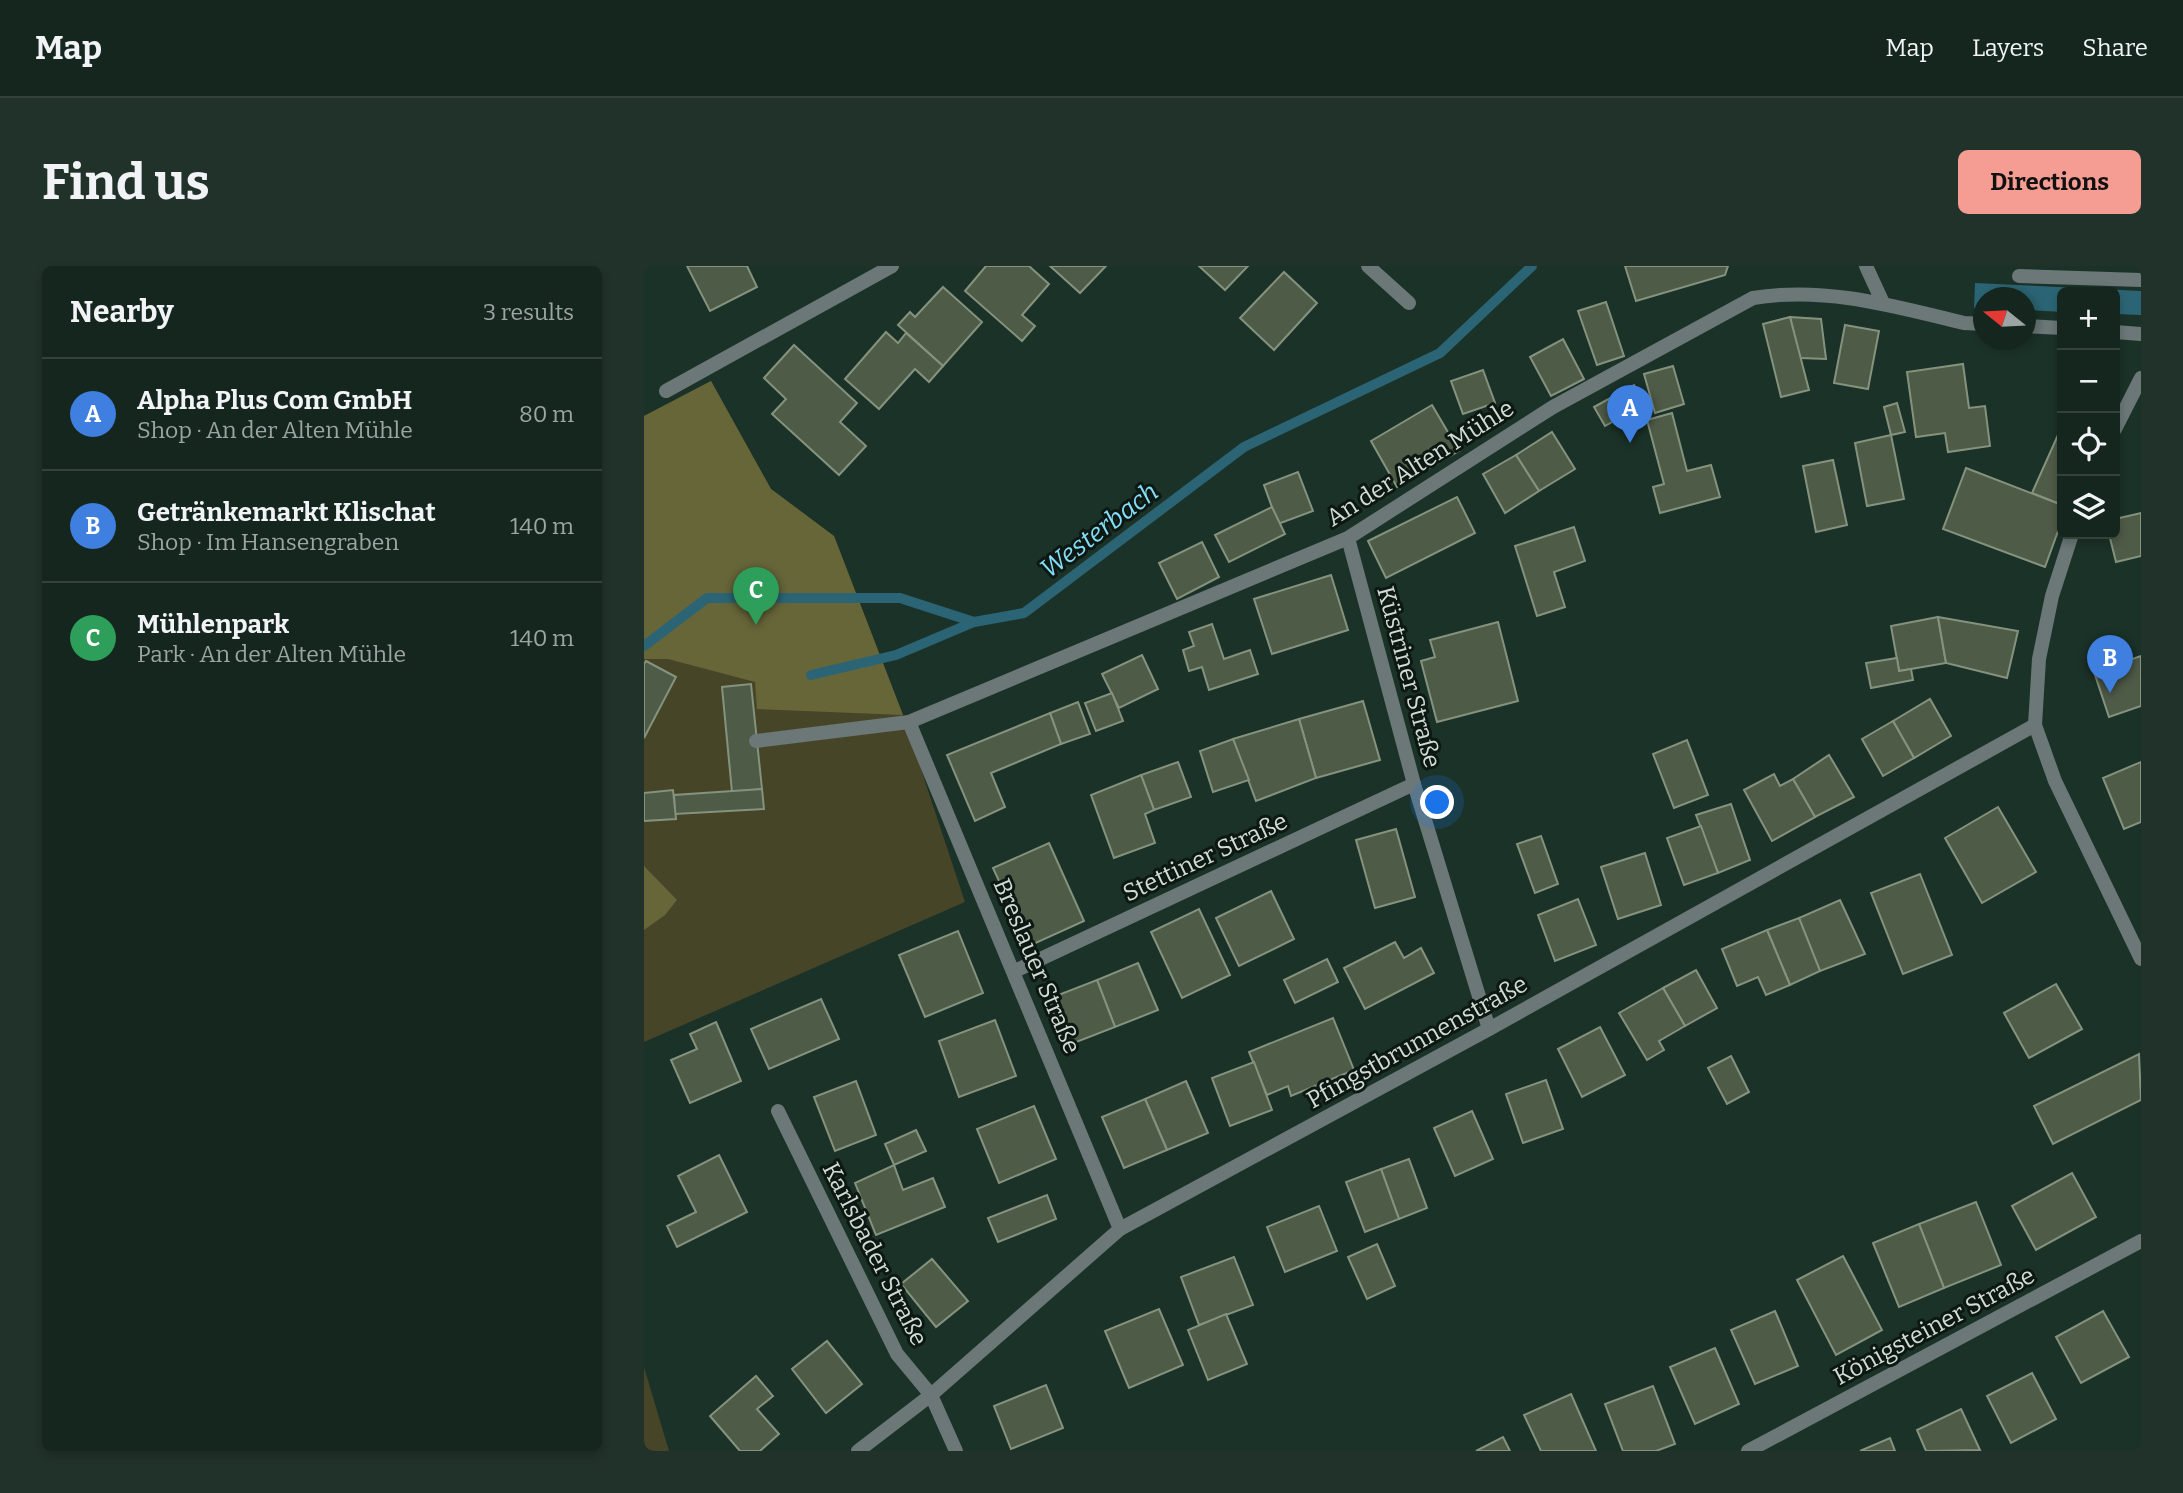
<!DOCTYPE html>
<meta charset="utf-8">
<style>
body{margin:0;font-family:Bitter,serif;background:#21322b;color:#f1f3f6}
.controls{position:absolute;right:21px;top:21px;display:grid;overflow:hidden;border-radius:10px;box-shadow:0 4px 10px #0003}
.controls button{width:63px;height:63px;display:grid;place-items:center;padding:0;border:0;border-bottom:2px solid #33433c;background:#14261e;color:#f1f3f6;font:35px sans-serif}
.compass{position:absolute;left:1329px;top:21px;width:63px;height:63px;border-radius:50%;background:#14261e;box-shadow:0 4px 10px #0003;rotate:288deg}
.you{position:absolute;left:794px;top:537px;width:24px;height:24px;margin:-18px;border:5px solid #fff;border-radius:50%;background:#1a73e8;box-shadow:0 0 0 10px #1a73e833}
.badge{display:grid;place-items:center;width:46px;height:46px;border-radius:50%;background:#f59c93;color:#fff;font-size:23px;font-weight:700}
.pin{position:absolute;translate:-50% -58px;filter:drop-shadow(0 2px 4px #0008)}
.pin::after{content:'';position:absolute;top:37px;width:24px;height:21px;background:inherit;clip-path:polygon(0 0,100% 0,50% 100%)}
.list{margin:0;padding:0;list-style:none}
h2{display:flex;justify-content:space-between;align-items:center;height:91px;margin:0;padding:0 28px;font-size:30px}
h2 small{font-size:23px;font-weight:400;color:#9da5a4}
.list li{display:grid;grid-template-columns:46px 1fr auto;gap:21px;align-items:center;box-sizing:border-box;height:112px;padding:0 28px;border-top:2px solid #33433c}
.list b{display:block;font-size:26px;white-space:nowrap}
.list p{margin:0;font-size:23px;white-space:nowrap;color:#9da5a4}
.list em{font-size:23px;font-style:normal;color:#9da5a4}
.icon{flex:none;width:38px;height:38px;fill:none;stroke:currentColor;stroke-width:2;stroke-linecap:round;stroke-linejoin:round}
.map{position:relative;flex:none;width:1497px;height:1185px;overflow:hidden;border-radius:10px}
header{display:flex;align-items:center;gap:42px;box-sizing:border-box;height:98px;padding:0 35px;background:#14261e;border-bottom:2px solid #33433c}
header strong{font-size:33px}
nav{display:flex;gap:38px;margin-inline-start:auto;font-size:24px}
.intro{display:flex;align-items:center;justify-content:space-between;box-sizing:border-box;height:168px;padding:0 42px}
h1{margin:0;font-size:49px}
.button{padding:18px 32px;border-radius:10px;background:#f59c93;color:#111;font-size:24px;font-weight:700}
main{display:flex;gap:42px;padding:0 42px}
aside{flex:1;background:#14261e;border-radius:10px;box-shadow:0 4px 10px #0003}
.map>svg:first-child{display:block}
.green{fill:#464528}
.forest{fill:#676639}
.water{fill:#2b6575}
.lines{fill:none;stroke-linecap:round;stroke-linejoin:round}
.stream{stroke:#2b6575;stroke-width:10}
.building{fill:#4e5b47;stroke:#85937e;stroke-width:2}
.minor{stroke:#6b7877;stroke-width:14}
.labels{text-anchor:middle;stroke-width:6;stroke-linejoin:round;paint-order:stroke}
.street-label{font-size:24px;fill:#d0ddd6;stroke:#0e1813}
.water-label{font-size:26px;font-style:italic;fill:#83dff9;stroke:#0e1813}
</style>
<header>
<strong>Map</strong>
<nav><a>Map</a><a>Layers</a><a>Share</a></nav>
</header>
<div class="intro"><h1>Find us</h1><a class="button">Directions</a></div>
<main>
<aside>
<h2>Nearby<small>3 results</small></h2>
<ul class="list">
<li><span class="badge" style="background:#3f7fe0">A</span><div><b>Alpha Plus Com GmbH</b><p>Shop · An der Alten Mühle</p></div><em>80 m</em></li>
<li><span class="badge" style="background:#3f7fe0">B</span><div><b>Getränkemarkt Klischat</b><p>Shop · Im Hansengraben</p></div><em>140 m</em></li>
<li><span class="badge" style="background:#2e9e5b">C</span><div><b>Mühlenpark</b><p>Park · An der Alten Mühle</p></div><em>140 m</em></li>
</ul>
</aside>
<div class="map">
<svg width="1497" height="1185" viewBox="0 0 1497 1185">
<rect width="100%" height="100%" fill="#1b3228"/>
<g class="green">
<polygon points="67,115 127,223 190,270 259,449 321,636 0,776 0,150"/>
<polygon points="0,1101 25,1185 0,1185"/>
</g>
<g class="forest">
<polygon points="67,115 127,223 190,270 259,449 113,443 111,416 24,393 0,393 0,150"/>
<polygon points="0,600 33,634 21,649 0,664"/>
</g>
<polygon class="water" points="1331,17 1497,25 1497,49 1471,48 1471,26 1418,26 1418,46 1382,44 1381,32 1339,32 1339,42 1330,42"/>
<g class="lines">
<g class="stream">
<polyline points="0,380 63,332 256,332 330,356 380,347 600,181 796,87 888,0"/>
<polyline points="167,409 252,389 330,356"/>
</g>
</g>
<g class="building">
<polygon points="43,0 103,0 113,21 66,45"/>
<polygon points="342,0 385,0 405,18 378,49 391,60 378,75 321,25"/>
<polygon points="406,0 462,0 436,27"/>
<polygon points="555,0 604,0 581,24"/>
<polygon points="981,0 1084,0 1081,9 992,35"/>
<polygon points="640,6 673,37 630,84 596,52"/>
<polygon points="299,21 338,56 299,100 254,59 266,46 271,51"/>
<polygon points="962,36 980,90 953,99 934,45"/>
<polygon points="1146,51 1177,53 1182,93 1156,92"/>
<polygon points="1146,51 1165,124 1137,131 1119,58"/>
<polygon points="1201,59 1235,65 1224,123 1190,117"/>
<polygon points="242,66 254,77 262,67 299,100 285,116 271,103 235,143 201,113"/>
<polygon points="919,73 940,113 907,130 886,91"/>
<polygon points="150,79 213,137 196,156 222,180 195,209 128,148 142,133 120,112"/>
<polygon points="1319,98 1325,142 1341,140 1346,180 1304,186 1301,167 1272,171 1263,106"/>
<polygon points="1029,100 1040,138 1011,147 1000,108"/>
<polygon points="839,104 851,137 819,148 807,115"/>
<polygon points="990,119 1000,138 961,160 950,141"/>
<polygon points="1253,137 1261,166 1247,169 1240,141"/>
<polygon points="788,139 815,185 753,221 727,175"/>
<polygon points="1028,147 1043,205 1067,199 1076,231 1016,247 1009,221 1020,218 1003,154"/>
<polygon points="1418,160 1418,239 1388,227"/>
<polygon points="908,166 931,203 895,225 872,189"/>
<polygon points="1247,169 1260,233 1223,240 1211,177"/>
<polygon points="872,189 895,225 861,247 839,208"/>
<polygon points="1189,194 1203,259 1172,266 1159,200"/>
<polygon points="1322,202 1418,239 1418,254 1401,301 1299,263"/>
<polygon points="654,206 669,245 634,258 620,219"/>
<polygon points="813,231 831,267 742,312 724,275"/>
<polygon points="628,241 641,268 585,296 571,269"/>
<polygon points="1497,247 1497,290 1472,296 1465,268 1471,268 1471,253"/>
<polygon points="930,261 941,295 910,306 921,341 893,350 871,280"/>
<polygon points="558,276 575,311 533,333 515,297"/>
<polygon points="687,309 704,364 628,388 610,333"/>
<polygon points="1294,351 1302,397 1255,405 1247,360"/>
<polygon points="1294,351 1374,365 1363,412 1302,397"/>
<polygon points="854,356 874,435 793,456 777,395 791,391 786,374"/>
<polygon points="568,358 580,393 606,384 614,408 565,424 558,401 545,405 539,384 550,380 545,366"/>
<polygon points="498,389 514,423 475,442 458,408"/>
<polygon points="1497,390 1497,440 1465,451 1450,406"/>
<polygon points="1253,392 1255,405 1267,403 1269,414 1227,422 1222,397"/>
<polygon points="2,395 32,411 0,472 0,398"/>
<polygon points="107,418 118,523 88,526 78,421"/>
<polygon points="468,427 479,455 452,465 441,437"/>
<polygon points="1286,433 1307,470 1270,492 1249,455"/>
<polygon points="719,435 736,494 672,512 655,453"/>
<polygon points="434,436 446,468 417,478 406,447"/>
<polygon points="406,447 417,478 347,507 361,541 331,555 303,489"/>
<polygon points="655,453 672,512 612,535 589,473"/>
<polygon points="1249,455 1270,492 1239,510 1218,473"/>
<polygon points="589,473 605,514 569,526 556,485"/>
<polygon points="1043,474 1064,529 1030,542 1009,488"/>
<polygon points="1185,489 1210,531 1171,551 1149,513"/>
<polygon points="534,496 547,531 510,544 497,509"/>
<polygon points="1497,496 1497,556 1480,563 1459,512"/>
<polygon points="1130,508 1136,520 1149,513 1171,551 1128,575 1100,524"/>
<polygon points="497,509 510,544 501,548 511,577 470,592 447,529"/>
<polygon points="118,523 120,543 31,548 30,529"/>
<polygon points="29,524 32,553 0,555 0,527"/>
<polygon points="1087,538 1106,594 1074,607 1052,549"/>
<polygon points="1354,541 1392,606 1338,637 1301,572"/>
<polygon points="1057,560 1074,607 1040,619 1023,572"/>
<polygon points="752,563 771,631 731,642 712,574"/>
<polygon points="897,570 914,618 891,627 873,578"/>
<polygon points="405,577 440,655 385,680 349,602"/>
<polygon points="1001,587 1017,639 974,653 957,601"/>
<polygon points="1276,608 1308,689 1259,708 1227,627"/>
<polygon points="627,625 650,673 595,700 572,652"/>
<polygon points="934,633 952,679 911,695 894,649"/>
<polygon points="1196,634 1221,688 1176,705 1155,652"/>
<polygon points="555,643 586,709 538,732 507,666"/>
<polygon points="1155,652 1176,705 1146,719 1123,664"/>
<polygon points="1123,664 1146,719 1122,729 1114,711 1093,720 1078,683"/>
<polygon points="314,665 339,727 281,751 255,689"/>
<polygon points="751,676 760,692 777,682 790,707 721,743 700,702"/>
<polygon points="683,693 694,716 651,737 640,714"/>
<polygon points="494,697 514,744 471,761 453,714"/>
<polygon points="1052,704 1073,742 1041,760 1019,722"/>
<polygon points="453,714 471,761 422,780 404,733"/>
<polygon points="1412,718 1438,763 1385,792 1360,747"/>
<polygon points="1019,722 1041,760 1015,775 1020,784 1003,794 975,747"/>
<polygon points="177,733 195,773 125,803 107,763"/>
<polygon points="689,752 710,804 647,830 644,820 623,829 605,786"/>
<polygon points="351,754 372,810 315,831 295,775"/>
<polygon points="72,756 97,815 46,837 27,794 53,783 46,768"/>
<polygon points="956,761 981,809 938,831 914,783"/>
<polygon points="1495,788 1497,834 1409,878 1390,840"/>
<polygon points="1087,790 1105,826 1083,838 1064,802"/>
<polygon points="610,796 628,844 586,860 568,812"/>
<polygon points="902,814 919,863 879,877 862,828"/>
<polygon points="212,815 232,869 191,885 170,831"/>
<polygon points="542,815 564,867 523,884 501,833"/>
<polygon points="501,833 523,884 480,902 458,851"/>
<polygon points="390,840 412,893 355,917 333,863"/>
<polygon points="828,845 849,893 811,910 790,862"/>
<polygon points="272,864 282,885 250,899 241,878"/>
<polygon points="75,889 103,946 33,981 23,960 52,946 34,910"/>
<polygon points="765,893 783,942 755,953 737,903"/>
<polygon points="250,899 259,924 289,912 301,941 232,969 211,917"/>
<polygon points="737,903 755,953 721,966 702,916"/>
<polygon points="1428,907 1452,951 1392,984 1368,940"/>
<polygon points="403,929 412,953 354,976 344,952"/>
<polygon points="1332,936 1357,999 1300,1022 1275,958"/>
<polygon points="675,940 693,985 641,1006 623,961"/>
<polygon points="1275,958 1300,1022 1255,1041 1229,977"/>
<polygon points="733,978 751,1020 723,1033 704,991"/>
<polygon points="1199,990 1238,1064 1192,1089 1153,1014"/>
<polygon points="590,991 609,1039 555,1059 537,1011"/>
<polygon points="288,993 324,1035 292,1061 257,1018"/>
<polygon points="515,1043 539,1099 485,1122 461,1065"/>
<polygon points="1131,1045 1154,1100 1111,1118 1087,1064"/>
<polygon points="1459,1045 1485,1091 1437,1117 1412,1071"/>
<polygon points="582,1048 603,1098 564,1114 544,1064"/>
<polygon points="183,1075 218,1118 182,1147 148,1103"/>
<polygon points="1071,1082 1095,1138 1051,1158 1026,1101"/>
<polygon points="1388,1107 1412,1153 1367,1177 1343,1130"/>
<polygon points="112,1110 129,1130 113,1143 135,1168 116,1185 96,1185 66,1150"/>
<polygon points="402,1119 419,1162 367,1183 350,1140"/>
<polygon points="1009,1120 1031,1178 1012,1185 979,1185 961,1138"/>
<polygon points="927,1128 952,1185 897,1185 880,1149"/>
<polygon points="1317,1143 1336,1184 1282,1185 1273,1164"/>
<polygon points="859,1171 866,1185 832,1185"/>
<polygon points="1246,1172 1251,1185 1216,1185"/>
</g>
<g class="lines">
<g class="minor">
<polyline points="724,0 765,37"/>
<polyline points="1222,0 1239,37"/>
<polyline points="1375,10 1497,14"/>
<polyline points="1381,60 1418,62"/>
<polyline points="1471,66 1497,68"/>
<polyline points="22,125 248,0"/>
<polyline points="1471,163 1497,112"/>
<polyline points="1428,268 1408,330 1395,393 1391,459 1411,515 1497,693"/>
<polyline points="704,272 770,518 845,763"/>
<polyline points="265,456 476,963"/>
<path d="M112 475 265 456 704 272 909 141 1109 32C1181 20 1250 40 1320 57L1339 58"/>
<polyline points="371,705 770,518"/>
<polyline points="134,845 253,1088 287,1129 312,1185"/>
<polyline points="214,1185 287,1129 476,963 845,763 1391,459"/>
<polyline points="1104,1185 1497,975"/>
</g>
</g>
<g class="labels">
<g class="street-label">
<text transform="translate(776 197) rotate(-32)" y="8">An der Alten Mühle</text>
<text transform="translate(765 411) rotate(75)" y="8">Küstriner Straße</text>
<text transform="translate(561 591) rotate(-25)" y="8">Stettiner Straße</text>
<text transform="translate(393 700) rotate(67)" y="8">Breslauer Straße</text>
<text transform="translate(773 776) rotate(-29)" y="8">Pfingstbrunnenstraße</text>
<text transform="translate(231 988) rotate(63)" y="8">Karlsbader Straße</text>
<text transform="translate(1290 1060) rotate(-28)" y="8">Königsteiner Straße</text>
</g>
<g class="water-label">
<text transform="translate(455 264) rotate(-37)" y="9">Westerbach</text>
</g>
</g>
</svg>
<div class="controls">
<button>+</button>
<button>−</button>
<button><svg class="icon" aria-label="locate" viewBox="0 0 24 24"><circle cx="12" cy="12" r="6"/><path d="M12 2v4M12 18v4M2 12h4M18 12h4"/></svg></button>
<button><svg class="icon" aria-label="layers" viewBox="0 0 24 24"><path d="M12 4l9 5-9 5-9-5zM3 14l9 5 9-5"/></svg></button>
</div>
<svg class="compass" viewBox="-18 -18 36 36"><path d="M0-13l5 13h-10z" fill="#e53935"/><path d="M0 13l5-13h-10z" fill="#9da5a4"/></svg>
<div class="you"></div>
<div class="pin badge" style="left:986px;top:177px;background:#3f7fe0">A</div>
<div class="pin badge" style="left:1466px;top:427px;background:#3f7fe0">B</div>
<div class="pin badge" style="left:112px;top:359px;background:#2e9e5b">C</div>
</div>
</main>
